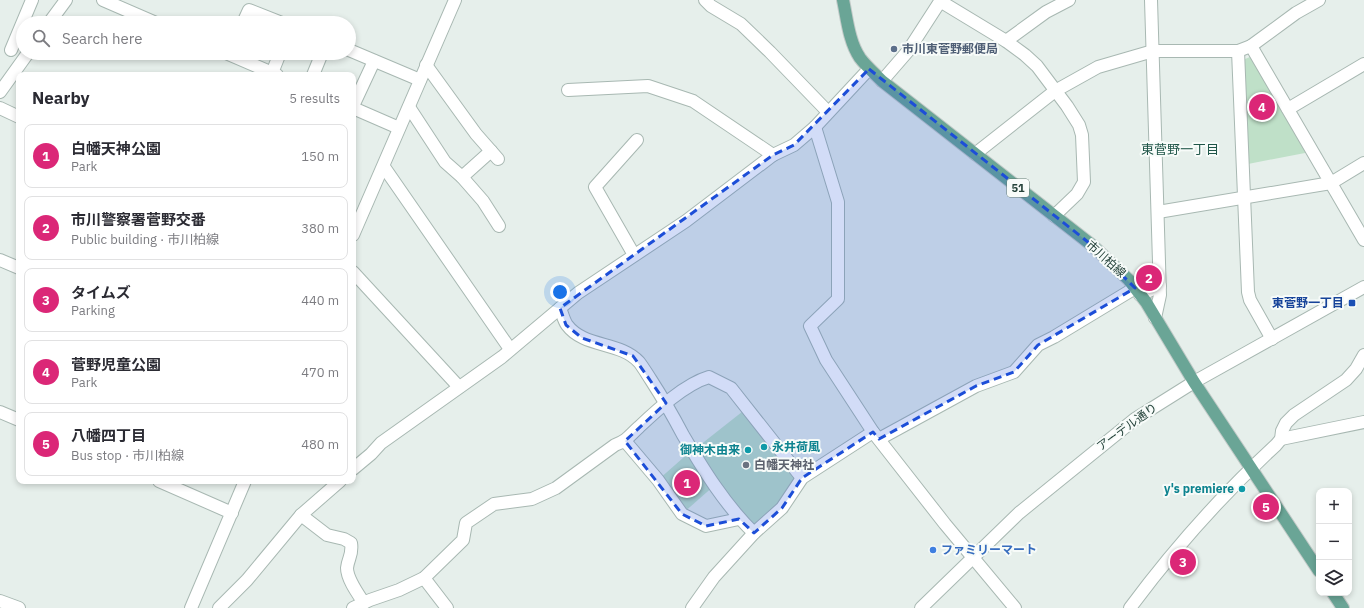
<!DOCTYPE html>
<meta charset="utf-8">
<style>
body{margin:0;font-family:"IBM Plex Sans","Noto Sans JP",sans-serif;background:#f7f7f7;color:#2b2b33}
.controls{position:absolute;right:12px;bottom:12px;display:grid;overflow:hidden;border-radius:8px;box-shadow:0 2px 6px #0003}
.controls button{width:36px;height:36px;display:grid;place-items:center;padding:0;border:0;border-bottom:1px solid #e1e1e2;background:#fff;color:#2b2b33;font:20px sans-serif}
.you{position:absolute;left:560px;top:292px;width:14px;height:14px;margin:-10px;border:3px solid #fff;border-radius:50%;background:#1a73e8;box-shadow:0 0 0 6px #1a73e833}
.badge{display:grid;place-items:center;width:26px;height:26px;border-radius:50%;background:#db2777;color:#fff;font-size:13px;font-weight:700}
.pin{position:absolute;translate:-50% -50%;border:2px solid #fff;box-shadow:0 1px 4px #0006}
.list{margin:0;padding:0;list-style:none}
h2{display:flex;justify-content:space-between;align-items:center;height:52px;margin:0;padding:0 16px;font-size:17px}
h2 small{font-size:13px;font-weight:400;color:#7c7c81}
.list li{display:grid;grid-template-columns:26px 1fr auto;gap:12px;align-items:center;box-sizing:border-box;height:64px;margin:0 8px 8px;padding:0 8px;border:1px solid #e1e1e2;border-radius:8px}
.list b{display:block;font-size:15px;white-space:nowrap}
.list p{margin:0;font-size:13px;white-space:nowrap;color:#7c7c81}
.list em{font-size:13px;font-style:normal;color:#7c7c81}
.icon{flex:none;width:22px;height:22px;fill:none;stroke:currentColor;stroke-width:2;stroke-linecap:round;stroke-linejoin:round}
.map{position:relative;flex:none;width:1364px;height:608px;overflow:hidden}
.search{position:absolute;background:#fff;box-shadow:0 2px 6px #0003;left:16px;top:16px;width:340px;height:44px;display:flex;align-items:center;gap:10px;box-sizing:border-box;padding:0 14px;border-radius:22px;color:#7c7c81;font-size:15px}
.panel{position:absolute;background:#fff;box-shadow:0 2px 6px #0003;left:16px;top:72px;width:340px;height:412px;border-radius:8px}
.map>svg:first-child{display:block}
.green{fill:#bfe0c8}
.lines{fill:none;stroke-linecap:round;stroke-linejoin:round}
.minor-casing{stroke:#a8b8b2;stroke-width:14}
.tertiary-casing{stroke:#a8b8b2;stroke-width:14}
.primary-casing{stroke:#c2cac8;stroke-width:14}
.minor{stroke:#fff;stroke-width:12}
.tertiary{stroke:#fff;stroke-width:12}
.primary{stroke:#6aa596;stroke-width:12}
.marked{fill:#1d4ed8;fill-opacity:0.2;stroke:#1d4ed8;stroke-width:3;stroke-dasharray:8 5;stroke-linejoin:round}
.service-dot{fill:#5c6f8a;stroke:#f7fbf9;stroke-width:1.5}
.transit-dot{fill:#1a4fb4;stroke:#f7fbf9;stroke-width:1.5}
.culture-dot{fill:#0f9aa8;stroke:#f7fbf9;stroke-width:1.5}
.worship-dot{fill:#6b7280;stroke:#f7fbf9;stroke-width:1.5}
.shop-dot{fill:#3f7fe0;stroke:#f7fbf9;stroke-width:1.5}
.labels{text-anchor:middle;stroke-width:4;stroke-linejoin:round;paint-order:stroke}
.shield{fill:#f7fbf9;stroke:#637a73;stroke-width:1}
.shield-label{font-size:11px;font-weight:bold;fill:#24423a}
.service-label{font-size:12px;font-weight:bold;fill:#4e5e75;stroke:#f7fbf9;text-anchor:start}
.street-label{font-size:12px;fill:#24423a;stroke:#f7fbf9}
.transit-label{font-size:12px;font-weight:bold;fill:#164399;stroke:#f7fbf9;text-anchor:end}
.culture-label{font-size:12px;font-weight:bold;fill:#0d838f;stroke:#f7fbf9;text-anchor:end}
.worship-label{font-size:12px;font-weight:bold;fill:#5b616d;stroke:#f7fbf9;text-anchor:start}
.shop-label{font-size:12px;font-weight:bold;fill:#366cbe;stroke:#f7fbf9;text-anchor:start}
.neighbourhood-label{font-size:13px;fill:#1f5548;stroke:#f7fbf9}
</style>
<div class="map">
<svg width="1364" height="608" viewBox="0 0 1364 608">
<rect width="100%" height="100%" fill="#e6efeb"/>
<g class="green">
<polygon points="1250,57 1254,60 1307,151 1305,153 1248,164 1242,62 1245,59"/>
<polygon points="747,408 802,478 754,533 715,485 682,514 658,480 692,450 695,449"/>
</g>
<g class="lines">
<g class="minor-casing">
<g id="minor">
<polyline points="103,0 156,23"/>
<polyline points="705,0 711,6 741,24 770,52 828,112"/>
<polyline points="1151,0 1160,295 1155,318"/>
<polyline points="940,1 1006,41 1025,55 1037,66 1067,106 1079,125 1082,135 1084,182 1077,194 1054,216"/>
<polyline points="243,23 249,10 282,23"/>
<polyline points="1006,41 1046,12 1069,0"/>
<polyline points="1251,46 1364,240"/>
<polyline points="11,50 32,0"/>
<polyline points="349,50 420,80"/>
<polyline points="1238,51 1248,292 1250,300 1272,339"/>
<polyline points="226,53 277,75"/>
<polyline points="426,65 476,134 498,159"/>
<polyline points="272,73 280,53"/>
<polyline points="313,75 322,53"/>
<polyline points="882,81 908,51 941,0"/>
<polyline points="568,90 648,86 693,101 773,155"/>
<polyline points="353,106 374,61"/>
<polyline points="409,107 445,162 462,177 491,151"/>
<polyline points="0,108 19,117"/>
<polyline points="353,108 399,128"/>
<polyline points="1288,109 1364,64"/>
<polyline points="815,127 838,202 838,299 810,326 826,360 873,432 945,524 1015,608"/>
<polyline points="975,154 1055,91 1098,67 1153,51 1238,51 1251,46 1296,13 1319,0"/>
<polyline points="384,167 510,349"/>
<polyline points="462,177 483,201 499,226"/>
<polyline points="1158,212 1331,183 1364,163"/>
<polyline points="353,235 455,0"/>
<polyline points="634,255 595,187 637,140"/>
<polyline points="0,260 19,268"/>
<polyline points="353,272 459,387"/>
<polyline points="1140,295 1160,286"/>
<path d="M560 308C562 313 564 321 567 325 584 348 620 341 639 362 643 367 647 374 651 380 662 397 673 416 683 435 703 469 725 505 754 533"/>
<polyline points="0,412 19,420"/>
<polyline points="879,439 976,386 1014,372 1038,345 1054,337 1135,288"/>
<polyline points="1281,439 1364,422"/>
<polyline points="625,441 658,480 682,514 706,526 739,519"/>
<polyline points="159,481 232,513"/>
<path d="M301 515 327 535 344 539 351 543C353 555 348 558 347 568 347 579 358 594 364 603"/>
<polyline points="424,578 447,608"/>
<polyline points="191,608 245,481"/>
<path d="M353 608 370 600 399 590 424 578 463 540 466 523 494 504 532 499 556 488 615 445C628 440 629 436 639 427 657 410 685 384 709 377L731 388 802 478"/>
<polyline points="692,608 714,577 754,533 782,508 802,478 873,432"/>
<path d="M1130 608C1173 550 1223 494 1276 445L1281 439 1282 431 1286 423 1294 415 1346 380 1356 369 1364 355"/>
</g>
</g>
<g class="tertiary-casing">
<g id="tertiary">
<polyline points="49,23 66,0"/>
<polyline points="0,92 28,53"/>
<polyline points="353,469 371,454 381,443 502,357 578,293 686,221 773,155 794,145 815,127 869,69"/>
<polyline points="0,601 19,608"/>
<polyline points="219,608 247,580 301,515 340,481"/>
<polyline points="921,608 1019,513 1135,419 1194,382 1364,287"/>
</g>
</g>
<g class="primary-casing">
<g id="primary">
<path d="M843 0C847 19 849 42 860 58 866 66 874 73 882 81L1093 246 1129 280 1146 302 1194 382 1319 571"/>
<polyline points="1333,593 1343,608"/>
</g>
</g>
<use href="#minor" class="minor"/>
<use href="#tertiary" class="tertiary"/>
<use href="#primary" class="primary"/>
</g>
<path class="marked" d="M869 69 1093 246 1135 288 1038 345 1014 372 976 386 879 439 873 432 802 478 782 508 754 533 739 519 706 526 682 514 625 441 666 403 633 356 582 338 566 325 560 308 773 155 794 145Z"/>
<circle class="service-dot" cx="894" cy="49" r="4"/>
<rect class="transit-dot" x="1348" y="299" width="8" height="8" rx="2"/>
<g class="culture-dot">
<circle cx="764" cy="447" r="4"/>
<circle cx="748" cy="450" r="4"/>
<circle cx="1242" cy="489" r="4"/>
</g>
<circle class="worship-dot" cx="746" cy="465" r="4"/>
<circle class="shop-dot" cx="933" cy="550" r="4"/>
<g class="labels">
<rect class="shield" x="1007" y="179" width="22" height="18" rx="3"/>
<g class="shield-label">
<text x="1018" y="192">51</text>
</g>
<g class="service-label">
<text x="902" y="53">市川東菅野郵便局</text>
</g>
<g class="street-label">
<text transform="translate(1106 259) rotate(42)" y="4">市川柏線</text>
<text transform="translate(1127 427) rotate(-36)" y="4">アーデル通り</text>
</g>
<g class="transit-label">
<text x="1344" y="307">東菅野一丁目</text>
</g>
<g class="culture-label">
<text x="772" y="451" text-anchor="start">永井荷風</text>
<text x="740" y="454">御神木由来</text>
<text x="1234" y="493">y's premiere</text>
</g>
<g class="worship-label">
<text x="754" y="469">白幡天神社</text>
</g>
<g class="shop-label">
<text x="941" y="554">ファミリーマート</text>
</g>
<g class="neighbourhood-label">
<text x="1180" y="154">東菅野一丁目</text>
</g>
</g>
</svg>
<div class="controls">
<button>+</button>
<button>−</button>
<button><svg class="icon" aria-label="layers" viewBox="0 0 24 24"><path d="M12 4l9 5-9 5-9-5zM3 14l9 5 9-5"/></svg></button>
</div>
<div class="you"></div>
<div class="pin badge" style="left:687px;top:483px">1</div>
<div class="pin badge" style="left:1149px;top:278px">2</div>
<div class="pin badge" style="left:1183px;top:562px">3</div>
<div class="pin badge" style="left:1262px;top:107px">4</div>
<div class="pin badge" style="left:1266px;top:507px">5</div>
<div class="search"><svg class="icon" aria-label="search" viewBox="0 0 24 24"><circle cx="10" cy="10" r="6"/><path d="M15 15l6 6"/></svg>Search here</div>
<section class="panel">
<h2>Nearby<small>5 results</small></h2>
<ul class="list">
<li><span class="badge">1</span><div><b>白幡天神公園</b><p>Park</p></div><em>150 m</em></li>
<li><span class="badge">2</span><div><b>市川警察署菅野交番</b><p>Public building · 市川柏線</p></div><em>380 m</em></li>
<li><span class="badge">3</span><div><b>タイムズ</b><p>Parking</p></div><em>440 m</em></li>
<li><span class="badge">4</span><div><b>菅野児童公園</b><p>Park</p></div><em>470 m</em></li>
<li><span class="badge">5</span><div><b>八幡四丁目</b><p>Bus stop · 市川柏線</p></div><em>480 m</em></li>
</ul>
</section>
</div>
